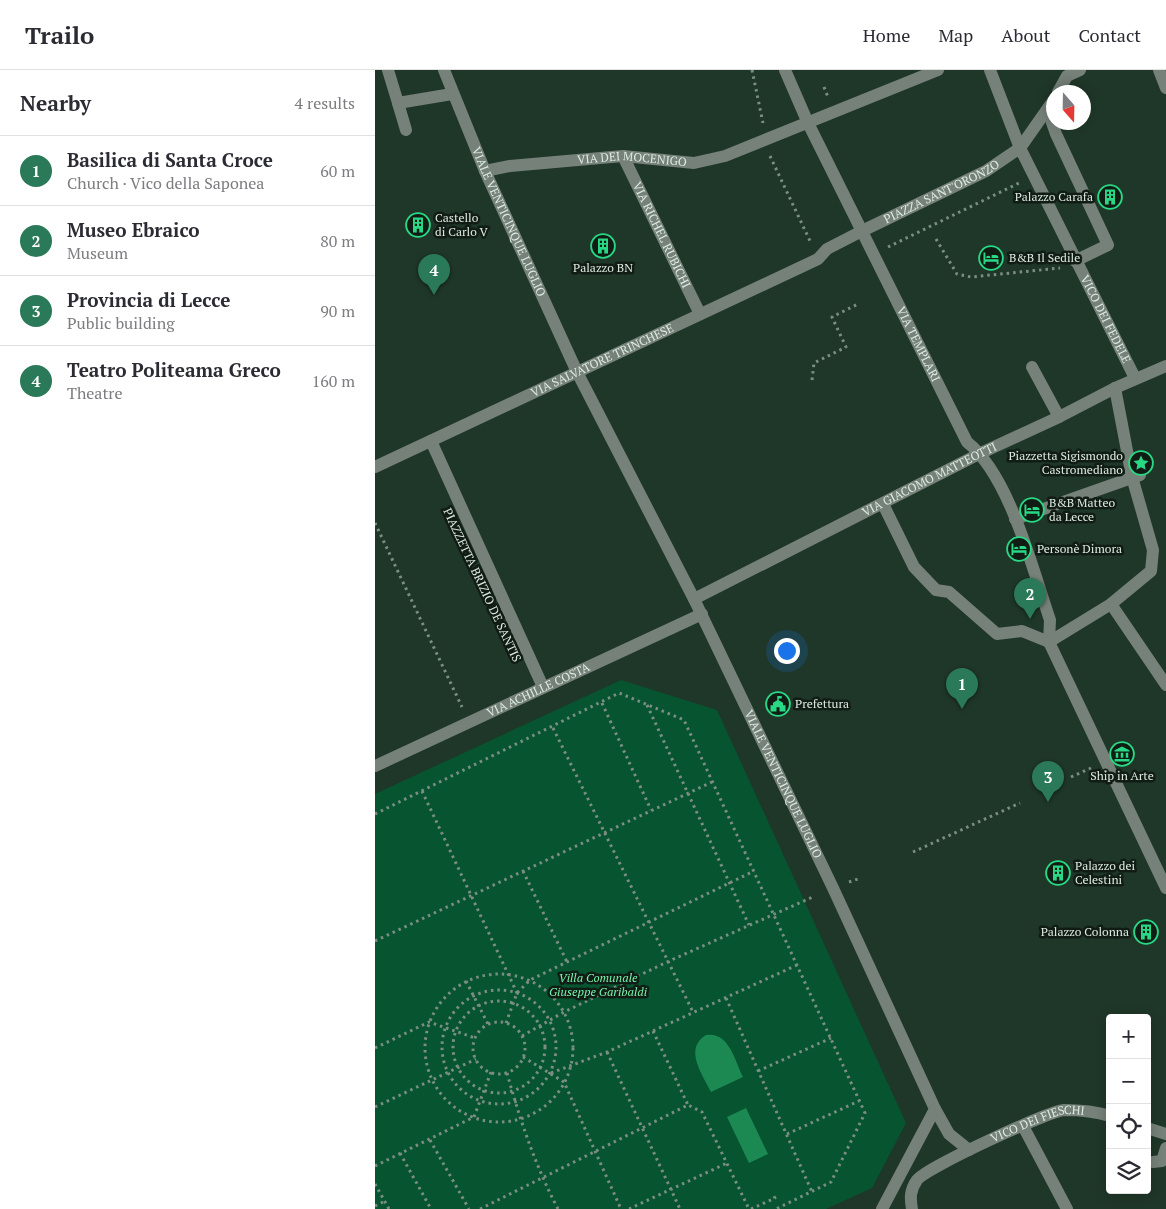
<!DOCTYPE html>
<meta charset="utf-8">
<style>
body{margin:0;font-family:"PT Serif",serif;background:#f2f2f3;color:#2b2b33}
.controls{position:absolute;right:15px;bottom:15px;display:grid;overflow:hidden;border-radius:5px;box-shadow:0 2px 12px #0003}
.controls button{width:45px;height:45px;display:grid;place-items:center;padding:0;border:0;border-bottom:1px solid #e1e1e2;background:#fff;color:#2b2b33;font:25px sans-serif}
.compass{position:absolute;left:671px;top:15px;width:45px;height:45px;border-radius:50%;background:#fff;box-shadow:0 2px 12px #0003;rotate:160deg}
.you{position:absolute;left:411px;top:580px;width:18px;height:18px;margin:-12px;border:4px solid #fff;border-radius:50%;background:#1a73e8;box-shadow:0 0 0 8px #1a73e833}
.badge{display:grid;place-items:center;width:32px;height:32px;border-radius:50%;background:#2a7958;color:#fff;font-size:16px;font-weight:700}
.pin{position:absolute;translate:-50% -41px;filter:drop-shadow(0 1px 2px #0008)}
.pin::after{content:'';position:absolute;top:26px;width:18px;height:15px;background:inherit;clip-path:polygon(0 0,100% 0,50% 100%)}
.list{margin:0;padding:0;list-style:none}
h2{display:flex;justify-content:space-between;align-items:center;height:65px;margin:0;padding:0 20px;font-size:21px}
h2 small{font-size:16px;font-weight:400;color:#7c7c81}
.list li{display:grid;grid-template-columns:32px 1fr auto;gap:15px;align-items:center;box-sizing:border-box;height:70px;padding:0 20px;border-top:1px solid #e1e1e2}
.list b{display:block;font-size:19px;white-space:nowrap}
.list p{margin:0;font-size:16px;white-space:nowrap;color:#7c7c81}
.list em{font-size:16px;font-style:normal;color:#7c7c81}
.icon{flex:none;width:28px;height:28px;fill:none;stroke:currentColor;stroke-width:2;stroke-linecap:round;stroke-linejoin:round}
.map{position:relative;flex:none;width:791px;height:1139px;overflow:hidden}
header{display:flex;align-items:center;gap:30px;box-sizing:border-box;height:70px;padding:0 25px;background:#fff;border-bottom:1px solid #e1e1e2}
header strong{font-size:24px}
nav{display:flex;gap:28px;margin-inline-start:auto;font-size:18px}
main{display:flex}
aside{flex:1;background:#fff}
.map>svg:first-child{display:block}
.green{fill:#065430}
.water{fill:#1c8953}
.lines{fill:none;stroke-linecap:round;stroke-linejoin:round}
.path{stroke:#7b8e82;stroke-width:3;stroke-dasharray:2.5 4;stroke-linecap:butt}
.minor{stroke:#758179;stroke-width:12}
.labels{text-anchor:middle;stroke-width:5;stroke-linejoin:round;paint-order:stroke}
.street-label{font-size:12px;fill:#dcebe1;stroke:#111c15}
.poi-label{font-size:12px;fill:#dcebe1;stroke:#111c15;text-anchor:start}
.park-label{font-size:12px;font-style:italic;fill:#75f6ac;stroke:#111c15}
</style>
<header>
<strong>Trailo</strong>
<nav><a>Home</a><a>Map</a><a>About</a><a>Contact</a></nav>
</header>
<main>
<aside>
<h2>Nearby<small>4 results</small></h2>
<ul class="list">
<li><span class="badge">1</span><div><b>Basilica di Santa Croce</b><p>Church · Vico della Saponea</p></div><em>60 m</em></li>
<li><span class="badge">2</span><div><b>Museo Ebraico</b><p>Museum</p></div><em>80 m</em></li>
<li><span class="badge">3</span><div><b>Provincia di Lecce</b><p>Public building</p></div><em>90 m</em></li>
<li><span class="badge">4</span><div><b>Teatro Politeama Greco</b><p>Theatre</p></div><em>160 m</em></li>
</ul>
</aside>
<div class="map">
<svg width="791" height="1139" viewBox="0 0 791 1139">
<rect width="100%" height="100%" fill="#1f3728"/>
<polygon class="green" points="246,610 342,640 531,1053 497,1118 451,1139 0,1139 0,724"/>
<g class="water">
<path d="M331 965C354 961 360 991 368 1007L336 1022C328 1005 308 979 331 965Z"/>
<polygon points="371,1038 393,1084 374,1093 352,1047"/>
</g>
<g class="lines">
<g class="path">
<polyline points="377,0 388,53"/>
<polyline points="449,17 453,27"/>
<polyline points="395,86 436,173"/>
<polyline points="561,169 582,204 596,207 685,198"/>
<polyline points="513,177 644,113"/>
<polyline points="437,310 439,293 471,277 457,247 483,234"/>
<polyline points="0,453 87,637"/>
<polyline points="227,633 276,740"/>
<polyline points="272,635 374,855"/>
<polyline points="178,658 318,942"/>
<polyline points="696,707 716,698"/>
<polyline points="47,721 142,923"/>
<polyline points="0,744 244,623 309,650 490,1043 456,1112 401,1139"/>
<polyline points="538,782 645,733"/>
<polyline points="148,801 192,892"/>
<polyline points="474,812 483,809"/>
<polyline points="0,871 337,712"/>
<circle cx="124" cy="978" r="74"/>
<polyline points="91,911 113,954"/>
<circle cx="124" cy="977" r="57"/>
<polyline points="351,928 437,1122"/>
<circle cx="124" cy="977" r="46"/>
<circle cx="124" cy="978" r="26"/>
<polyline points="131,953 142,923 155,910 379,801"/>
<polyline points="278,961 313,1035"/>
<polyline points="147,966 189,942 292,892 440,826"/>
<polyline points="0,978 54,952 100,968"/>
<polyline points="232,982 305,1139"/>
<polyline points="148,987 189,1012 246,1139"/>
<polyline points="383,1001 456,968"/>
<path d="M132 1003C145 1050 160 1095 183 1139"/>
<polyline points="176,1003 232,982 422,895"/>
<polyline points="0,1037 101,989"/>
<polyline points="412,1064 484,1031"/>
<polyline points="55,1070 94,1139"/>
<polyline points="25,1083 56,1139"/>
<polyline points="0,1096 99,1047 116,1002"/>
<polyline points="0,1114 14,1139"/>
<polyline points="0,1136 10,1131"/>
<polyline points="105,1139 313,1035 327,1042 374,1139"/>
<polyline points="254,1139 352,1093"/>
<polyline points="376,1139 400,1128 398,1125"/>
</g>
<g class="minor">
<polyline points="13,0 23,33 77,24"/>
<path id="s1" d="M69 0 110 101 202 302 319 529 458 818 560 1039 507 1139"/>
<path id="s2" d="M410 0 433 53 592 372C635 406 657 498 675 550L674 572 791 818"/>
<path id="s3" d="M615 0 645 78 760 308"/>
<polyline points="784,0 791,18"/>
<polyline points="683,22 692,6 705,0"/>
<polyline points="23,33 31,60"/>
<polyline points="673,41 681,64 733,175 700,191"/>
<path id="s4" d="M248 86 325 244"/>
<path id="s5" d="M110 101 135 96 248 86 319 93 350 86 563 0"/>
<polyline points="657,297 684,347"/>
<polyline points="56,371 168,617"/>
<path id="s6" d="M0 397 443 189 452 179 487 161 611 101 645 78 678 31"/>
<polyline points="508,434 539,497 561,520 574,522 622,564 647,561 674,572"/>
<polyline points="640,449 765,405"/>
<path id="s7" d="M319 529 606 383 684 347 740 318 791 296"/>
<polyline points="736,534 791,615"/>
<polyline points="674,572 736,534 776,501 778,480 757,407 740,318"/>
<path id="s8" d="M0 696 327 544"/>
<polyline points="560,1039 574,1064 594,1080"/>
<polyline points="648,1056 692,1139"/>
<polyline points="772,1058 791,1064"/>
<polyline points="778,1092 787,1091 791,1078"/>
<path id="s9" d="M537 1139C535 1128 535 1120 542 1110 550 1098 674 1041 689 1040 703 1040 722 1042 735 1046"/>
</g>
</g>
<defs>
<g id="building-ring" transform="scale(1.25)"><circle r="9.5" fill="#111c15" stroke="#29d885" stroke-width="1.5"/><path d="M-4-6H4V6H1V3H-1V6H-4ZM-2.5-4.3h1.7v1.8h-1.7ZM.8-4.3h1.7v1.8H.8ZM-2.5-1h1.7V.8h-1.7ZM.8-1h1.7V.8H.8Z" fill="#29d885"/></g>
<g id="hotel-ring" transform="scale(1.25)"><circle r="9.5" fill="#111c15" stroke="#29d885" stroke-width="1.5"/><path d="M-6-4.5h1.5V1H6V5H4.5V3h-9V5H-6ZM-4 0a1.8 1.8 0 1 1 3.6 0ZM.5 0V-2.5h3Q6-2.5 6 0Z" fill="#29d885"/></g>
<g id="sight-ring" transform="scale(1.25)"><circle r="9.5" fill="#111c15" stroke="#29d885" stroke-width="1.5"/><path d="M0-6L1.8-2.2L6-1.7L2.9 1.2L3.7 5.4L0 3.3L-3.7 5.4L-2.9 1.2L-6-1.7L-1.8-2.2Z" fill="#29d885"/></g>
<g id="civic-ring" transform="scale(1.25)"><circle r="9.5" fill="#111c15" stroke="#29d885" stroke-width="1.5"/><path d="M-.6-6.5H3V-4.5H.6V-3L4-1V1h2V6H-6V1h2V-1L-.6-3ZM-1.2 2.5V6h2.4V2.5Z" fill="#29d885"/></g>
<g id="museum-ring" transform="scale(1.25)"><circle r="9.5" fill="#111c15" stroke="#29d885" stroke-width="1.5"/><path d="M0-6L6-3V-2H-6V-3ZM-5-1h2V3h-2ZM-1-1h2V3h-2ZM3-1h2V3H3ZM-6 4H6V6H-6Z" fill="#29d885"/></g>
</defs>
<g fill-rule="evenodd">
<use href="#building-ring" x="735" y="127"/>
<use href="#building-ring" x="43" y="155"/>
<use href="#building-ring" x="228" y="176"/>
<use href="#hotel-ring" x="616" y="188"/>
<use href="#sight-ring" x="766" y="393"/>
<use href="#hotel-ring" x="657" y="440"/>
<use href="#hotel-ring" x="644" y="479"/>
<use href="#civic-ring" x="403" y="634"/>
<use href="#museum-ring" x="747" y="684"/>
<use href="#building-ring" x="683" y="803"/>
<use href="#building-ring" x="771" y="862"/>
</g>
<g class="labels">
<g class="street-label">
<text dy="4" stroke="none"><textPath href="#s5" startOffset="148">VIA DEI MOCENIGO</textPath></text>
<text dy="4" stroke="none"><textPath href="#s6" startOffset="631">PIAZZA SANT'ORONZO</textPath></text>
<text dy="4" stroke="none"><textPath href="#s1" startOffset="165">VIALE VENTICINQUE LUGLIO</textPath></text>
<text dy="4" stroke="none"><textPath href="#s4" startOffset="88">VIA RICHEL RUBICHI</textPath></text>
<text dy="4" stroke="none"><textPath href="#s3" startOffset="275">VICO DEI FEDELE</textPath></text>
<text dy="4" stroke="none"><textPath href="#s2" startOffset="305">VIA TEMPLARI</textPath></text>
<text dy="4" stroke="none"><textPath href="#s6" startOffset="251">VIA SALVATORE TRINCHESE</textPath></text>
<text dy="4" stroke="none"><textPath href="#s7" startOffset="264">VIA GIACOMO MATTEOTTI</textPath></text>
<text transform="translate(107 515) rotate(65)" y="4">PIAZZETTA BRIZIO DE SANTIS</text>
<text dy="4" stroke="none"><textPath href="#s8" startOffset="180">VIA ACHILLE COSTA</textPath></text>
<text dy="4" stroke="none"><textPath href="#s1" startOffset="791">VIALE VENTICINQUE LUGLIO</textPath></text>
<text dy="4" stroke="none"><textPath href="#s9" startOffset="165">VICO DEI FIESCHI</textPath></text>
</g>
<g class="poi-label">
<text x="718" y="131" text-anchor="end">Palazzo Carafa</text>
<text x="60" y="152">Castello<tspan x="60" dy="14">di Carlo V</tspan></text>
<text x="634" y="192">B&amp;B Il Sedile</text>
<text x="228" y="202" text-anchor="middle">Palazzo BN</text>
<text x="748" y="390" text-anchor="end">Piazzetta Sigismondo<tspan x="748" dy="14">Castromediano</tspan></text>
<text x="674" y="437">B&amp;B Matteo<tspan x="674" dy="14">da Lecce</tspan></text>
<text x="662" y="483">Personè Dimora</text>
<text x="420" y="638">Prefettura</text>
<text x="747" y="710" text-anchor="middle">Ship in Arte</text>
<text x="700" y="800">Palazzo dei<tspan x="700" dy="14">Celestini</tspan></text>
<text x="754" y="866" text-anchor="end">Palazzo Colonna</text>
</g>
<g class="park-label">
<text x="223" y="912">Villa Comunale<tspan x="223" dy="14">Giuseppe Garibaldi</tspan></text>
</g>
</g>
</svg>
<div class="controls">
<button>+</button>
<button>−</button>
<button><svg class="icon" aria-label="locate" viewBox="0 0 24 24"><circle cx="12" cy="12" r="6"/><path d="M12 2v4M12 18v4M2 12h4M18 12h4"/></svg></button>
<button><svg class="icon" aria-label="layers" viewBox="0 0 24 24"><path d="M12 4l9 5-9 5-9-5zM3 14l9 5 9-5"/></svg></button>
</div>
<svg class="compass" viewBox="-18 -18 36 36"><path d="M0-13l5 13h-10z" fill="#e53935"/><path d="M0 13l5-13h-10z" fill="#7c7c81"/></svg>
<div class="you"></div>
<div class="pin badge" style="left:587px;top:639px">1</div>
<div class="pin badge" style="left:655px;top:549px">2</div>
<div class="pin badge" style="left:673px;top:732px">3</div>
<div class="pin badge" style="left:59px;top:225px">4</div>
</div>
</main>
